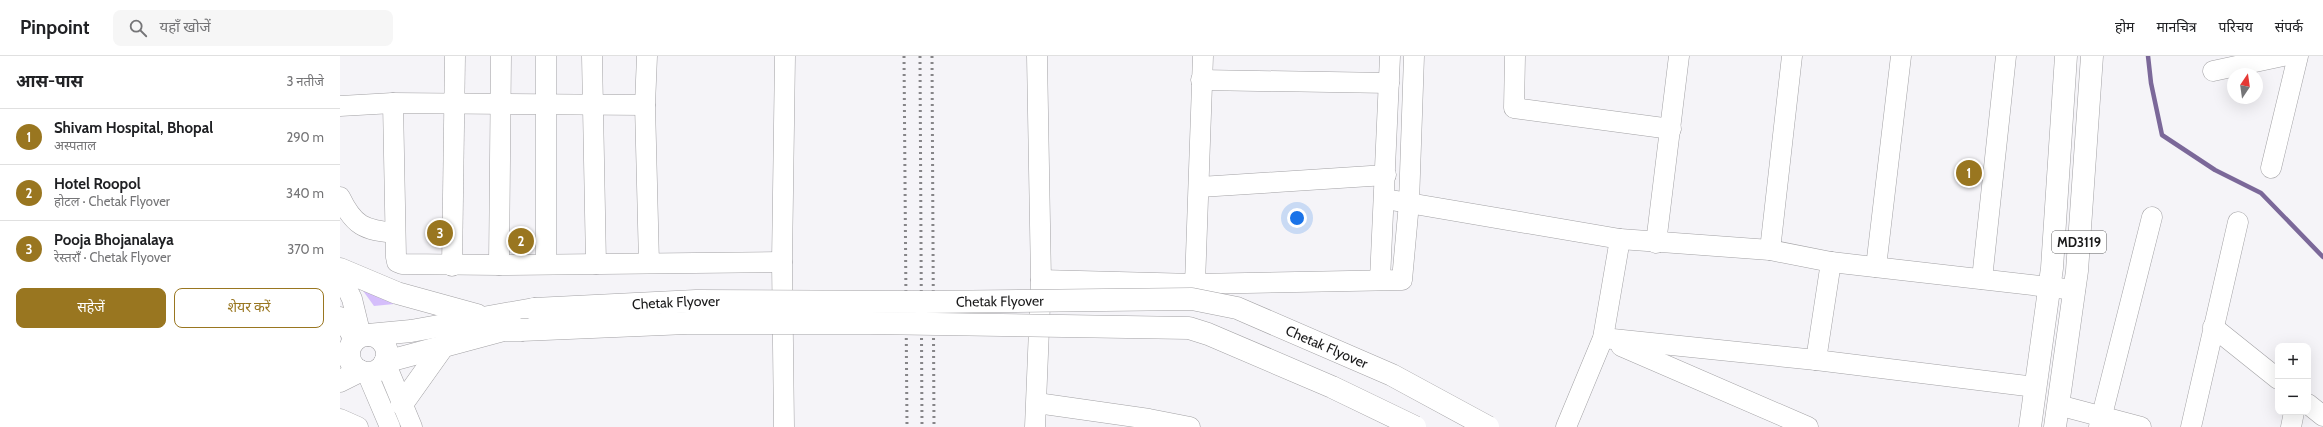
<!DOCTYPE html>
<html lang="hi">
<meta charset="utf-8">
<style>
body{margin:0;font-family:Cabin,"Noto Sans Devanagari",sans-serif;background:#f6f6f6;color:#202124}
.controls{position:absolute;right:12px;bottom:12px;display:grid;overflow:hidden;border-radius:8px;box-shadow:0 4px 16px #0002}
.controls button{width:36px;height:36px;display:grid;place-items:center;padding:0;border:0;border-bottom:1px solid #e0e0e0;background:#fff;color:#202124;font:20px sans-serif}
.compass{position:absolute;left:1887px;top:12px;width:36px;height:36px;border-radius:50%;background:#fff;box-shadow:0 4px 16px #0002;rotate:13deg}
.you{position:absolute;left:957px;top:162px;width:14px;height:14px;margin:-10px;border:3px solid #fff;border-radius:50%;background:#1a73e8;box-shadow:0 0 0 6px #1a73e833}
.badge{display:grid;place-items:center;width:26px;height:26px;border-radius:50%;background:#997620;color:#fff;font-size:13px;font-weight:700}
.pin{position:absolute;translate:-50% -50%;border:2px solid #fff;box-shadow:0 1px 4px #0006}
.list{margin:0;padding:0;list-style:none}
h2{display:flex;justify-content:space-between;align-items:center;height:52px;margin:0;padding:0 16px;font-size:17px}
h2 small{font-size:13px;font-weight:400;color:#757577}
.list li{display:grid;grid-template-columns:26px 1fr auto;gap:12px;align-items:center;box-sizing:border-box;height:56px;padding:0 16px;border-top:1px solid #e0e0e0}
.list b{display:block;font-size:15px;white-space:nowrap}
.list p{margin:0;font-size:13px;white-space:nowrap;color:#757577}
.list em{font-size:13px;font-style:normal;color:#757577}
.actions{display:flex;gap:8px;padding:12px 16px}
.actions a{flex:1;padding:9px 0;border:1px solid #997620;border-radius:8px;text-align:center;font-size:14px;color:#997620}
.actions .main{background:#997620;color:#fff}
.icon{flex:none;width:22px;height:22px;fill:none;stroke:currentColor;stroke-width:2;stroke-linecap:round;stroke-linejoin:round}
.map{position:relative;flex:none;width:1983px;height:371px;overflow:hidden}
header{display:flex;align-items:center;gap:24px;box-sizing:border-box;height:56px;padding:0 20px;background:#fff;border-bottom:1px solid #e0e0e0}
header strong{font-size:19px}
nav{display:flex;gap:22px;margin-inline-start:auto;font-size:14px}
.search{width:280px;height:36px;background:#f6f6f6;display:flex;align-items:center;gap:10px;box-sizing:border-box;padding:0 14px;border-radius:8px;color:#757577;font-size:15px}
main{display:flex}
aside{flex:1;background:#fff}
.map>svg:first-child{display:block}
.green{fill:#d5befb}
.lines{fill:none;stroke-linecap:round;stroke-linejoin:round}
.stream{stroke:#7b6899;stroke-width:4.5}
.minor-casing{stroke:#a2a1a4;stroke-width:21}
.major-casing{stroke:#a2a1a4;stroke-width:23}
.minor{stroke:#fff;stroke-width:20}
.major{stroke:#fff;stroke-width:22}
.rail{stroke:#868588;stroke-width:3;stroke-dasharray:2 4;stroke-linecap:butt}
.major-bridge-casing{stroke:#a2a1a4;stroke-width:23;stroke-linecap:butt}
.major-bridge{stroke:#fff;stroke-width:22}
.labels{text-anchor:middle;stroke-width:3.5;stroke-linejoin:round;paint-order:stroke}
.shield{fill:#fff;stroke:#5e5e5f;stroke-width:1}
.shield-label{font-size:13px;font-weight:bold;fill:#19191a}
.street-label{font-size:14px;fill:#19191a;stroke:#fff}
</style>
<header>
<strong>Pinpoint</strong>
<div class="search"><svg class="icon" aria-label="search" viewBox="0 0 24 24"><circle cx="10" cy="10" r="6"/><path d="M15 15l6 6"/></svg>यहाँ खोजें</div>
<nav><a>होम</a><a>मानचित्र</a><a>परिचय</a><a>संपर्क</a></nav>
</header>
<main>
<aside>
<h2>आस-पास<small>3 नतीजे</small></h2>
<ul class="list">
<li><span class="badge">1</span><div><b>Shivam Hospital, Bhopal</b><p>अस्पताल</p></div><em>290 m</em></li>
<li><span class="badge">2</span><div><b>Hotel Roopol</b><p>होटल · Chetak Flyover</p></div><em>340 m</em></li>
<li><span class="badge">3</span><div><b>Pooja Bhojanalaya</b><p>रेस्तराँ · Chetak Flyover</p></div><em>370 m</em></li>
</ul>
<div class="actions"><a class="main">सहेजें</a><a>शेयर करें</a></div>
</aside>
<div class="map">
<svg width="1983" height="371" viewBox="0 0 1983 371">
<rect width="100%" height="100%" fill="#f5f4f8"/>
<polygon class="green" points="21,232 64,247 34,250"/>
<g class="lines">
<polyline class="stream" points="1808,0 1811,27 1822,79 1875,114 1921,137 1983,201"/>
<g class="minor-casing">
<g id="minor">
<polyline points="252,0 256,208"/>
<polyline points="307,0 305,49 309,207"/>
<polyline points="1175,0 1174,52 1331,73"/>
<polyline points="1873,15 1943,0"/>
<polyline points="861,24 1049,27"/>
<polyline points="53,47 56,201 57,206 62,208 159,209 442,206"/>
<polyline points="0,50 53,47 305,49"/>
<polyline points="1931,112 1958,0"/>
<polyline points="860,131 1046,119"/>
<path d="M0 141C14 170 24 174 55 177"/>
<polyline points="1045,143 1280,183 1430,194 1491,206 1735,234"/>
<polyline points="1316,187 1339,0"/>
<polyline points="1430,194 1452,0"/>
<polyline points="206,208 206,0"/>
<polyline points="159,209 161,0"/>
<polyline points="112,210 115,0"/>
<polyline points="1536,211 1561,0"/>
<polyline points="0,218 12,243 21,280"/>
<polyline points="1642,223 1666,0"/>
<polyline points="701,224 855,228 1062,224 1069,147 1074,0"/>
<polyline points="1040,224 1050,0"/>
<polyline points="855,228 863,0"/>
<polyline points="0,261 15,284"/>
<polyline points="1873,271 1938,323"/>
<polyline points="1263,282 1476,304 1695,331"/>
<polyline points="1281,290 1468,371"/>
<polyline points="1476,304 1491,206"/>
<polyline points="45,306 72,371"/>
<polyline points="27,317 50,371"/>
<polyline points="697,347 809,363 850,371"/>
<polyline points="1968,348 1983,360"/>
<polyline points="1718,349 1801,371"/>
<polyline points="0,363 18,371"/>
<polyline points="444,371 442,206 445,0"/>
<polyline points="695,371 701,224 697,0"/>
<polyline points="1226,371 1263,282 1280,183"/>
<polyline points="1759,371 1812,161"/>
<polyline points="1851,371 1898,166"/>
<polyline points="1951,371 1954,356"/>
</g>
</g>
<g class="major-casing">
<g id="major">
<polyline points="0,213 57,237 137,259"/>
<polyline points="28,279 71,275 194,253"/>
<circle cx="28" cy="298" r="19"/>
<polyline points="45,306 164,274 181,274"/>
<polyline points="0,325 20,315"/>
<polyline points="62,348 104,289"/>
<polyline points="1690,371 1712,212 1726,0"/>
<polyline points="1715,371 1737,215 1752,0"/>
</g>
</g>
<use href="#minor" class="minor"/>
<use href="#major" class="major"/>
<g class="rail">
<polyline points="564,0 567,371"/>
<polyline points="580,0 582,371"/>
<polyline points="592,0 594,371"/>
</g>
<g class="major-bridge-casing">
<g id="major-bridge">
<path id="s1" d="M194 253 356 245 584 246 852 243 897 252 1052 319 1148 371"/>
<polyline points="181,274 347,267 530,267 849,272 868,278 992,331 1075,371"/>
</g>
</g>
<use href="#major-bridge" class="major-bridge"/>
</g>
<g class="labels">
<rect class="shield" x="1712" y="175" width="54" height="22" rx="3"/>
<g class="shield-label">
<text x="1739" y="191">MD3119</text>
</g>
<g class="street-label">
<text dy="5" stroke="none"><textPath href="#s1" startOffset="466">Chetak Flyover</textPath></text>
<text dy="5" stroke="none"><textPath href="#s1" startOffset="142">Chetak Flyover</textPath></text>
<text dy="5" stroke="none"><textPath href="#s1" startOffset="802">Chetak Flyover</textPath></text>
</g>
</g>
</svg>
<div class="controls">
<button>+</button>
<button>−</button>
</div>
<svg class="compass" viewBox="-18 -18 36 36"><path d="M0-13l5 13h-10z" fill="#e53935"/><path d="M0 13l5-13h-10z" fill="#757577"/></svg>
<div class="you"></div>
<div class="pin badge" style="left:1629px;top:117px">1</div>
<div class="pin badge" style="left:181px;top:185px">2</div>
<div class="pin badge" style="left:100px;top:177px">3</div>
</div>
</main>
